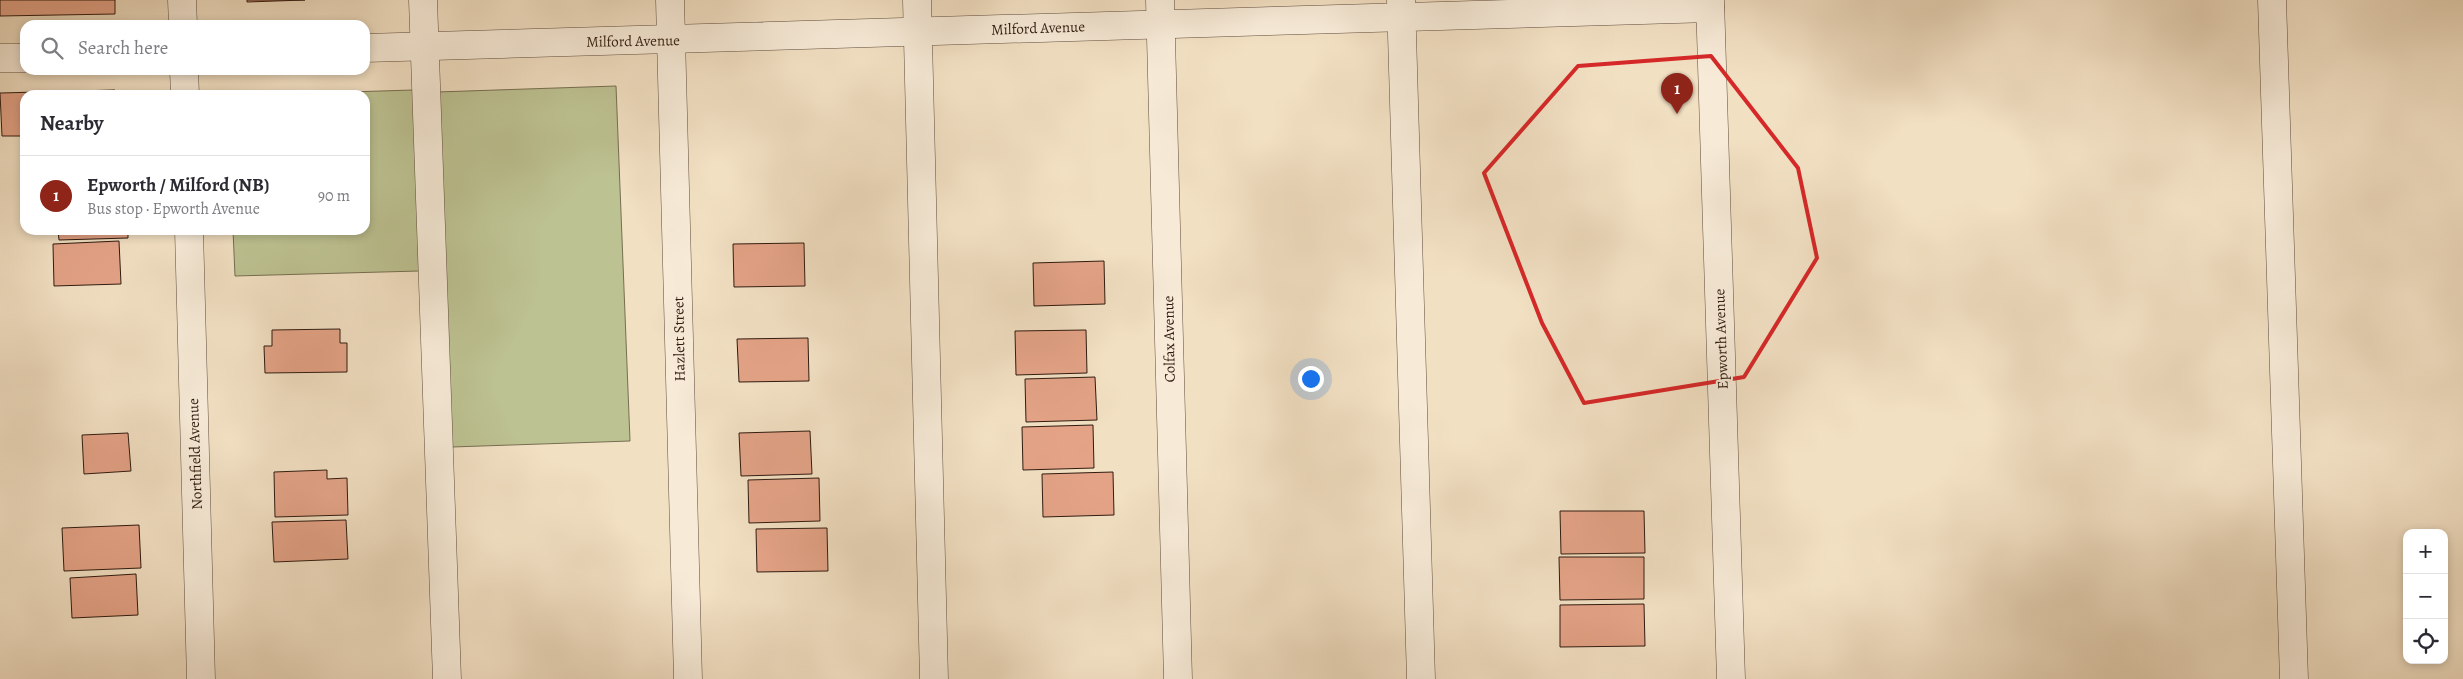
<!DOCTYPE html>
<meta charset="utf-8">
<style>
body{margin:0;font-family:Alegreya,serif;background:#f7f7f7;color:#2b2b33}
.controls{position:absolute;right:15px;bottom:15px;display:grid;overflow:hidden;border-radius:10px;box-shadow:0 2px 8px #0003}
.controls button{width:45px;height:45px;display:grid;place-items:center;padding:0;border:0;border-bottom:1px solid #e1e1e2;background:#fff;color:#2b2b33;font:25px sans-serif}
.you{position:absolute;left:1310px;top:378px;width:18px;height:18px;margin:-12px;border:4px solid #fff;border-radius:50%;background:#1a73e8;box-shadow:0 0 0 8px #1a73e833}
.badge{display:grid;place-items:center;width:32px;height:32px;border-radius:50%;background:#8f2418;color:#fff;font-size:16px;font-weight:700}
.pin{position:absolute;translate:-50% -41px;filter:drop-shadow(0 1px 2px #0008)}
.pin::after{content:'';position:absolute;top:26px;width:18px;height:15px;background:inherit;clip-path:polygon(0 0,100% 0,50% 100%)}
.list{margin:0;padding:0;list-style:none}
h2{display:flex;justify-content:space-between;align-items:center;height:65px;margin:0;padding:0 20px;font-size:21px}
h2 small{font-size:16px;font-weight:400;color:#7c7c81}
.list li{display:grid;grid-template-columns:32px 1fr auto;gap:15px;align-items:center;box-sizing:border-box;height:80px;padding:0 20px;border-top:1px solid #e1e1e2}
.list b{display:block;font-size:19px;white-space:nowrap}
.list p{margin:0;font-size:16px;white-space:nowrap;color:#7c7c81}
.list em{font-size:16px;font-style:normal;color:#7c7c81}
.icon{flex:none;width:28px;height:28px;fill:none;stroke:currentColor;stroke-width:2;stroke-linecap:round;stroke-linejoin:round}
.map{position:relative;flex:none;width:2463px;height:679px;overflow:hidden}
.search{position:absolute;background:#fff;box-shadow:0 2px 8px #0003;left:20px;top:20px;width:350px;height:55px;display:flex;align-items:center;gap:12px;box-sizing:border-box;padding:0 18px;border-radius:15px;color:#7c7c81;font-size:19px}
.panel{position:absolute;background:#fff;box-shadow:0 2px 8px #0003;left:20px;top:90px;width:350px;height:145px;border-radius:15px}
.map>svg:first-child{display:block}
.green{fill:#bdc292;stroke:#766e51}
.building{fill:#e4a387;stroke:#301b10}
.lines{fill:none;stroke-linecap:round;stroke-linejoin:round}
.minor-casing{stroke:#604c3d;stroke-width:29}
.minor{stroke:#f7ebd8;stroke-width:28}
.marked{fill:none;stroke:#d62828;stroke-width:4;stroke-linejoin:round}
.labels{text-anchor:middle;stroke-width:4;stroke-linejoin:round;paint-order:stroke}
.street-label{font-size:15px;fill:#301b10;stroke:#f7ebd8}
</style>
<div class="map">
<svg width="2463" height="679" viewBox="0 0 2463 679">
<rect width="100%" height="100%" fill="#f2e0c3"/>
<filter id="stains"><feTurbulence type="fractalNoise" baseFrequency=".004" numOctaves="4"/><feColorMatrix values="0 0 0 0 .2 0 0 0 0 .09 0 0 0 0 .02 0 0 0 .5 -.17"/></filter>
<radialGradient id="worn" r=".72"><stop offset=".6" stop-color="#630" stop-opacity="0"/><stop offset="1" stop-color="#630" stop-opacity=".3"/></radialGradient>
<g class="green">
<polygon points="616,86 630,441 452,447 437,92"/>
<polygon points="413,90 419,271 235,276 233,230 365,230 365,95 252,95"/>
</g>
<g class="building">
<polygon points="0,0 115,0 115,14 0,16"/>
<polygon points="247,0 305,0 247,2"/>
<polygon points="115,90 115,95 25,95 25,136 2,136 0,93"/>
<polygon points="58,230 128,230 128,238 59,240"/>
<polygon points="119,241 121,284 54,286 53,244"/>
<polygon points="804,243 805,286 734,287 733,244"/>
<polygon points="1104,261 1105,304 1034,306 1033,263"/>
<polygon points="340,329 340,343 347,343 347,372 265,373 264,346 272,346 272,330"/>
<polygon points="1086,330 1087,373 1016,375 1015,331"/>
<polygon points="808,338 809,381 739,382 737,339"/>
<polygon points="1095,377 1097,420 1026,422 1025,379"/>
<polygon points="1093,425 1094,468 1023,470 1022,427"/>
<polygon points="810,431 812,474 741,476 739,433"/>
<polygon points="128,433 131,471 84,474 82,435"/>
<polygon points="327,470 327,479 347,478 348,515 275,517 274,472"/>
<polygon points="1113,472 1114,515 1043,517 1042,474"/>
<polygon points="819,478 820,521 749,523 748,480"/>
<polygon points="1560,511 1644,511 1645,553 1561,554"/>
<polygon points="346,520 348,559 274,562 272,522"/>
<polygon points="139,525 141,568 64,571 62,528"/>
<polygon points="827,528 828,571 757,572 756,529"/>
<polygon points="1559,557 1644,557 1644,599 1560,600"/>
<polygon points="136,574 138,615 72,618 70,578"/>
<polygon points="1644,604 1645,646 1560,647 1560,605"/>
</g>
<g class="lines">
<g class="minor-casing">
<g id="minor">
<polyline points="182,0 183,25"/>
<polyline points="423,0 447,679"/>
<polyline points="670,0 688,679"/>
<polyline points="917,0 934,679"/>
<polyline points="1160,0 1178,679"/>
<polyline points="1401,0 1421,679"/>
<polyline points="1710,0 1731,679"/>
<polyline points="2272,0 2294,679"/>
<polyline points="365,48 1710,8"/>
<polyline points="0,58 25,58"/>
<polyline points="184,70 185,95"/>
<polyline points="189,230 201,679"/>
</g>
</g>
<use href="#minor" class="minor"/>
</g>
<path class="marked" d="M1711 56 1798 168 1817 258 1744 377 1584 403 1542 323 1484 173 1578 66Z"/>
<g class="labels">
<g class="street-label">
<text transform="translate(1038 28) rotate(-2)" y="5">Milford Avenue</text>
<text transform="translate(633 41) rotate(-1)" y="5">Milford Avenue</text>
<text transform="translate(679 339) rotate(-91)" y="5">Hazlett Street</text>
<text transform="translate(1169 339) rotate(-91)" y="5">Colfax Avenue</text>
<text transform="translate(1721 339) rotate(-92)" y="5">Epworth Avenue</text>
<text transform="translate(195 454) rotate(-92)" y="5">Northfield Avenue</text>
</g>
</g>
<rect width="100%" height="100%" filter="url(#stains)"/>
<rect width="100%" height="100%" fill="url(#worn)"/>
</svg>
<div class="controls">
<button>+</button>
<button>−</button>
<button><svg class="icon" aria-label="locate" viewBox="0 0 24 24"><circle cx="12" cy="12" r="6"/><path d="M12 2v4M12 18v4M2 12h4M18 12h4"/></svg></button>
</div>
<div class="you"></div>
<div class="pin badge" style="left:1677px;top:114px">1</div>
<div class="search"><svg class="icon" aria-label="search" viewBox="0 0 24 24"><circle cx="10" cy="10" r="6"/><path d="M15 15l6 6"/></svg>Search here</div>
<section class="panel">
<h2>Nearby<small></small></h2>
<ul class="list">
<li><span class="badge">1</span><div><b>Epworth / Milford (NB)</b><p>Bus stop · Epworth Avenue</p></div><em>90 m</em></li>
</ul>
</section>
</div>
